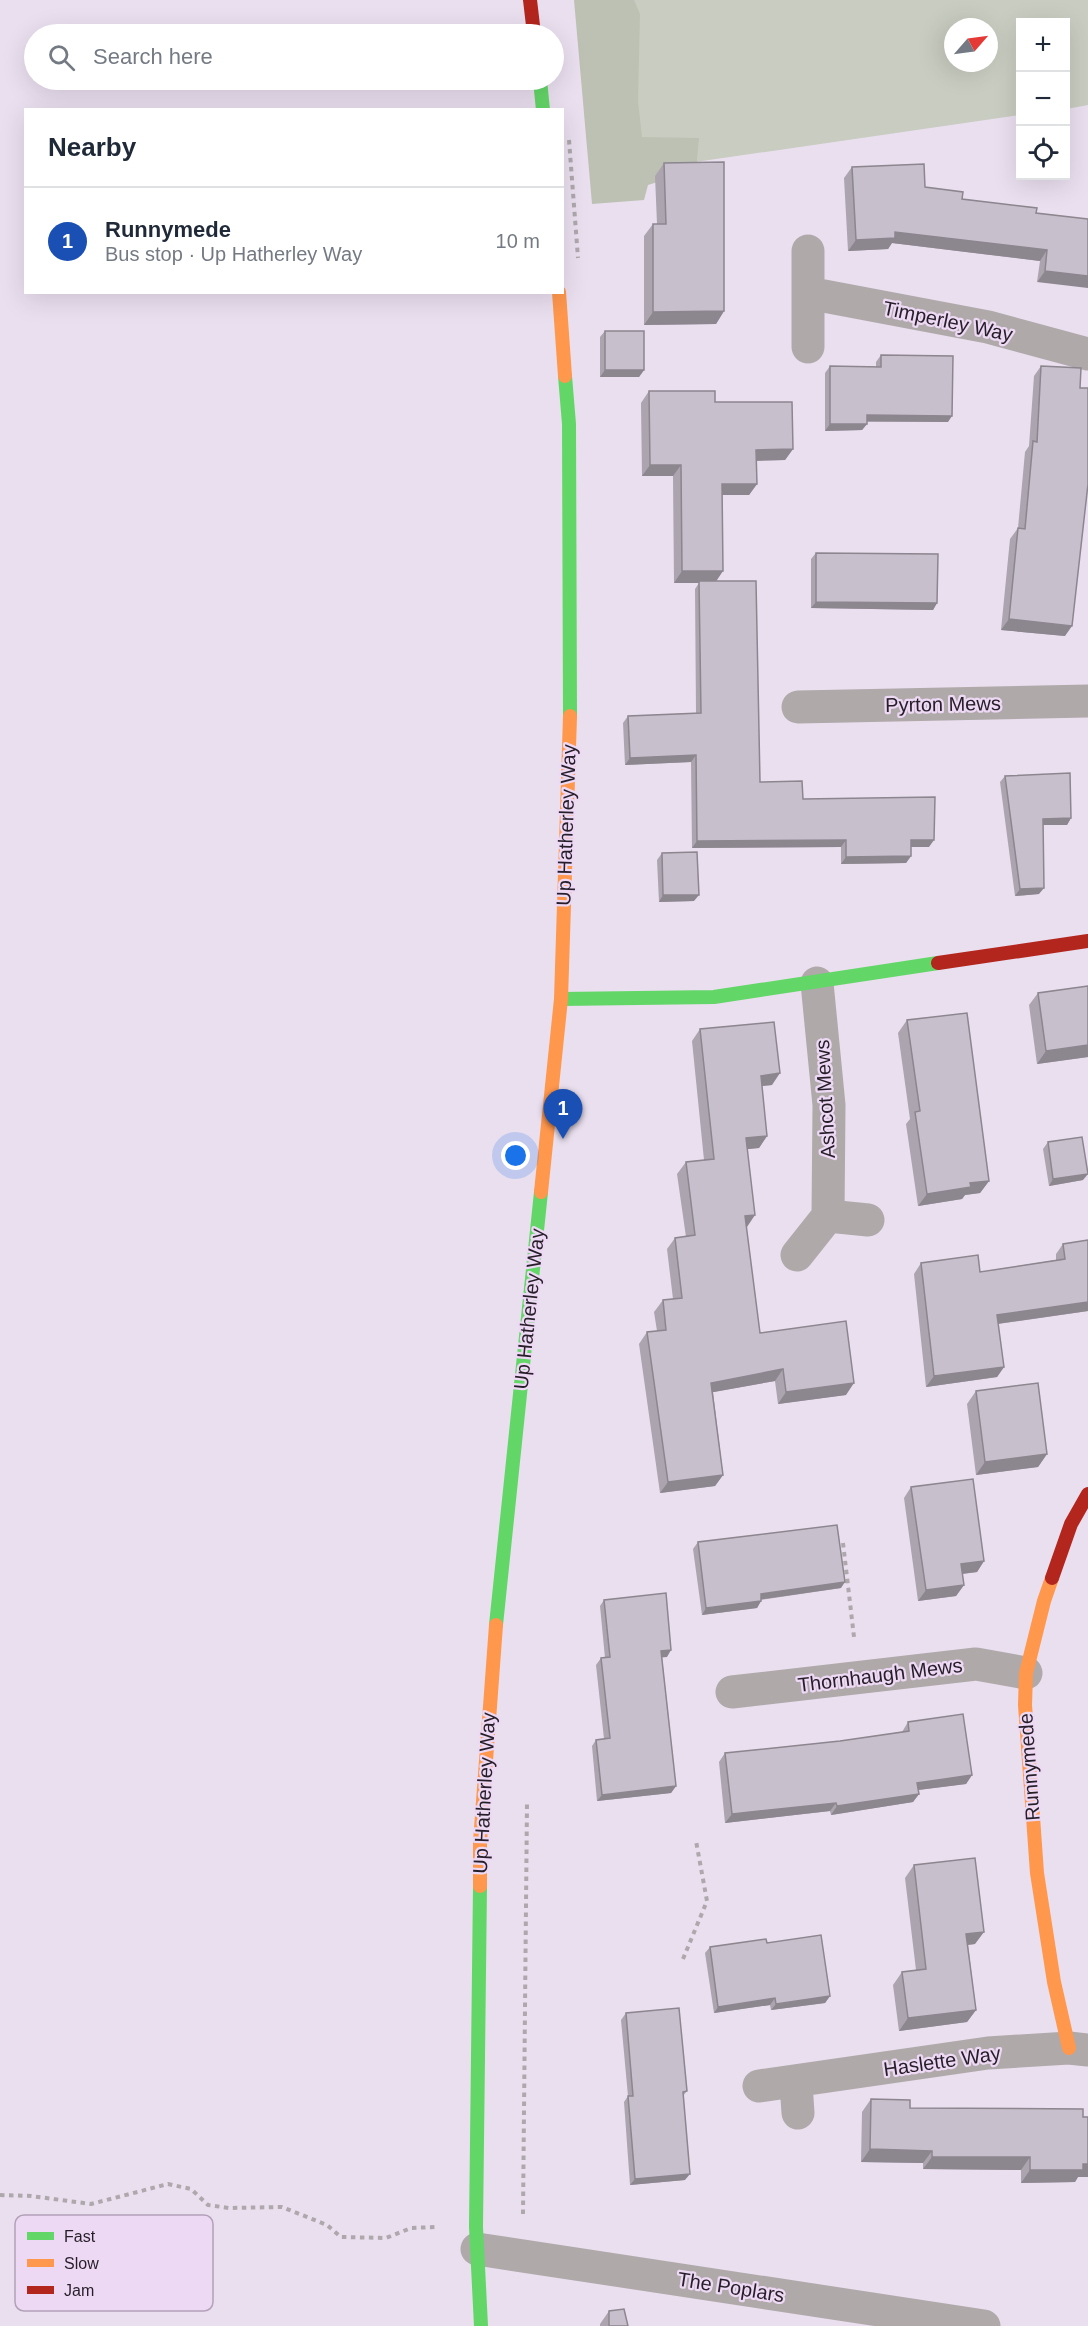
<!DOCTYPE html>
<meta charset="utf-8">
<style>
:root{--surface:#fff;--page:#f2f2f3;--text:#1f2937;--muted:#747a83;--line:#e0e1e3;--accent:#0f766e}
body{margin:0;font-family:Helvetica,sans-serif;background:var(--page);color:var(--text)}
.controls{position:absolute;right:18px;top:18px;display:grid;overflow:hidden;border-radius:0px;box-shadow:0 6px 24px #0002}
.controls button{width:54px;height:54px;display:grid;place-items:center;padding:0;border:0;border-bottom:2px solid var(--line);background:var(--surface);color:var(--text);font:30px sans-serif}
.compass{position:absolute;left:944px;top:18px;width:54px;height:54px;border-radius:50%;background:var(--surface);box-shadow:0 6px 24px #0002;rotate:62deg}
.you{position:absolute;left:516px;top:1156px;width:21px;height:21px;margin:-15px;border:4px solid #fff;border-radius:50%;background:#1a73e8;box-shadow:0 0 0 9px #1a73e833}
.badge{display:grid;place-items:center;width:39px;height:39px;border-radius:50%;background:var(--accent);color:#fff;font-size:20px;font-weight:700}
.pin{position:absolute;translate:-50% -50px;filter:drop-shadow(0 2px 3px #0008)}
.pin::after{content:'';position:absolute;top:32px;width:21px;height:18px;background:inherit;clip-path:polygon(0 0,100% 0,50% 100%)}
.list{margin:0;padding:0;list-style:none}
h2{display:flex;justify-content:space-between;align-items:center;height:78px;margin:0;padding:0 24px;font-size:26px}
h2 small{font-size:20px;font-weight:400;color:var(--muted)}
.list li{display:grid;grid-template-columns:39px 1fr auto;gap:18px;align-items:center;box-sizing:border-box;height:108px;padding:0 24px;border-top:2px solid var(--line)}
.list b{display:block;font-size:22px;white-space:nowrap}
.list p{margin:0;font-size:20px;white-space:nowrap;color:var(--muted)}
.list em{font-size:20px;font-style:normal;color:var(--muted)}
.icon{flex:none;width:33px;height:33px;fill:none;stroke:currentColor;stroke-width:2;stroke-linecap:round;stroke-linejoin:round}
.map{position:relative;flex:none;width:1088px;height:2326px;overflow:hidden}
.search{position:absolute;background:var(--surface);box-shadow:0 6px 24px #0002;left:24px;top:24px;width:540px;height:66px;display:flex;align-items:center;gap:15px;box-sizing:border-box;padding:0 21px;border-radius:33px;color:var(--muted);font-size:22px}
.panel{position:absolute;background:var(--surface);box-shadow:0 6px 24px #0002;left:24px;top:108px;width:540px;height:186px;border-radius:0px}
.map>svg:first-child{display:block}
</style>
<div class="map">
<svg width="1088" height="2326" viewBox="0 0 1088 2326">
<rect width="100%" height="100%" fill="#eadfef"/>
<path fill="#c9ccc0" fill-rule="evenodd" d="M 590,0 L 1088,0 L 1088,105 L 1066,109 L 1066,22 L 1020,22 L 1020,115 L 606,175 ZM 953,27 L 989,27 L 989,63 L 953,63 Z"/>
<path fill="#bdc1b4" d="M 574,0 L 634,0 L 640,14 L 638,101 L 642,137 L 699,138 L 696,170 L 648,185 L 644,200 L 592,204 Z"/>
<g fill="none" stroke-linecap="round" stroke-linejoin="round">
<path stroke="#aea8ac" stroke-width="4" stroke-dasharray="4.5 4.5" stroke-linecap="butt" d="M 569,140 L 578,258
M 843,1543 L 854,1637
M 683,1959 L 707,1901 L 696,1841
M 0,2195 L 31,2196 L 91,2204 L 168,2184 L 191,2189 L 208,2205 L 229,2208 L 282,2207 L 327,2225 L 341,2237 L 386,2238 L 411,2228 L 435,2227
M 523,2214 L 527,1802"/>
<path stroke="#afa9aa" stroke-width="33" d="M 808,293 L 988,327 L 1088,354
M 808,347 L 808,251
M 798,707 L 1088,701
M 828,1216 L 868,1220
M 797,1255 L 828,1216 L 829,1105 L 817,983
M 732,1692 L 976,1664 L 1026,1673
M 796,2083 L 798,2113
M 759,2086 L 988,2053 L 1069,2048 L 1088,2050
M 477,2249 L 984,2326"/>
<path stroke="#63d668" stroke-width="14" d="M 540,80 L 543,110
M 565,376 L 569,424 L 570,716
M 561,999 L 714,997 L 938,963
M 496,1625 L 541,1192
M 480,1886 L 476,2227 L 481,2326"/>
<path stroke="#ff974d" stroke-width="14" d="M 559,292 L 565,376
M 541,1192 L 561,999 L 570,716
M 1052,1578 L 1044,1601 L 1026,1673 L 1025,1705 L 1037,1873 L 1054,1982 L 1069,2048
M 480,1886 L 480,1842 L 496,1625"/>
<path stroke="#b3261e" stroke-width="14" d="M 530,0 L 534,34
M 938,963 L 1088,941
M 1052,1578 L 1071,1524 L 1088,1494"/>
</g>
<path fill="#aca4af" d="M 664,163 L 724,311 L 716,324 L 644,325 L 644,236 L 653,224 L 657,224 L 655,176 Z
M 852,167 L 925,187 L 962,199 L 1036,213 L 1088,219 L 1037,282 L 1040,261 L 892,243 L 888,249 L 848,251 L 844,178 Z
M 605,331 L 644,370 L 639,377 L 600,377 L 600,337 Z
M 881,355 L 948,422 L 867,422 L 867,424 L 862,430 L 825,431 L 825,373 L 830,366 L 876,367 L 876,362 Z
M 1041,366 L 1065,636 L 1001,630 L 1010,539 L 1018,528 L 1025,452 L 1029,446 L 1034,376 Z
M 649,391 L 715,402 L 793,449 L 785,460 L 757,461 L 757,484 L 749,495 L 722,495 L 716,581 L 760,782 L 803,799 L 929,847 L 911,847 L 911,856 L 906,863 L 841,864 L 841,847 L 692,848 L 691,762 L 625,765 L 623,723 L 628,716 L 696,713 L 695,589 L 699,583 L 674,583 L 673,476 L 642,476 L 641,403 Z
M 816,553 L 937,603 L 933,610 L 811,608 L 811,559 Z
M 1005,776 L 1071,818 L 1067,825 L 1043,825 L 1039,894 L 1015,896 L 1000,782 Z
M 662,853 L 694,901 L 659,902 L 657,860 Z
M 1038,993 L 1088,1057 L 1037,1064 L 1029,1005 Z
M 907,1020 L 989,1181 L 980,1193 L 965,1195 L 962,1199 L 918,1206 L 906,1124 L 910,1119 L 898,1033 Z
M 700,1029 L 772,1085 L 762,1086 L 767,1136 L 759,1148 L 747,1149 L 747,1227 L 746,1227 L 760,1333 L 846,1395 L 778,1404 L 775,1381 L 713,1392 L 723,1475 L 715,1486 L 660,1493 L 639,1344 L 647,1332 L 657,1331 L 654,1312 L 663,1300 L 673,1299 L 667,1249 L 675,1238 L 686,1237 L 677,1174 L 686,1162 L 704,1160 L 692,1041 Z
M 1048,1142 L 1083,1180 L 1049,1186 L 1043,1149 Z
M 1063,1244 L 1088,1311 L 998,1324 L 1004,1367 L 997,1377 L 926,1387 L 914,1274 L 921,1263 L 980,1272 L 1056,1260 L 1056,1254 Z
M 976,1391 L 1047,1454 L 1038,1467 L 976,1475 L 967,1404 Z
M 911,1487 L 984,1561 L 977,1572 L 962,1574 L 964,1585 L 956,1596 L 918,1601 L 904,1498 Z
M 698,1542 L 841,1588 L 761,1600 L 761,1601 L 757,1608 L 702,1615 L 693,1549 Z
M 604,1600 L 667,1657 L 662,1657 L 676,1786 L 671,1793 L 597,1801 L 592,1746 L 596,1740 L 604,1739 L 596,1665 L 601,1658 L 605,1658 L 600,1606 Z
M 908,1722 L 972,1775 L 966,1784 L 918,1790 L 919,1794 L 913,1802 L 831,1815 L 830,1811 L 725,1823 L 719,1762 L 725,1753 L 840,1741 L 902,1732 Z
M 914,1865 L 975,1944 L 968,1945 L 976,2010 L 967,2022 L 899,2031 L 893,1985 L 902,1972 L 916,1970 L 905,1878 Z
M 767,1943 L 830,1996 L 825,2003 L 771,2010 L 770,2005 L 714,2013 L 705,1953 L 710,1947 Z
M 626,2013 L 687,2091 L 683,2096 L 685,2180 L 630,2185 L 624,2102 L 628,2096 L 621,2020 Z
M 871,2099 L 910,2108 L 1088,2117 L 1088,2177 L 1078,2177 L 1075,2182 L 1021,2183 L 1021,2170 L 923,2169 L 923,2163 L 861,2162 L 862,2112 Z
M 609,2311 L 628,2326 L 600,2326 L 600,2324 Z"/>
<path fill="#8c868f" d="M 895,232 L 1047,250 L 1040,261 L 892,243 L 888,249 L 848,251 L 856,240 Z
M 1045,271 L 1088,276 L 1088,288 L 1037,282 Z
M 724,311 L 716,324 L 644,325 L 653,312 Z
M 605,370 L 644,370 L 639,377 L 600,377 Z
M 867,415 L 952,416 L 948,422 L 862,421 Z
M 830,424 L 867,424 L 862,430 L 825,431 Z
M 793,449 L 785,460 L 748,461 L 756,450 Z
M 650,465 L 681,465 L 673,476 L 642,476 Z
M 722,484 L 757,484 L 749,495 L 714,495 Z
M 682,571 L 723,571 L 715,583 L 674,583 Z
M 816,602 L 937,603 L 933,610 L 811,608 Z
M 1009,619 L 1072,626 L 1065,636 L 1001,630 Z
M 696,755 L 691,762 L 625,765 L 630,758 Z
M 1071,818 L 1067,825 L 1038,825 L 1043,819 Z
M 846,840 L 841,847 L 692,848 L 697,841 Z
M 911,840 L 934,840 L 929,847 L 906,847 Z
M 911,856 L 906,863 L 841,864 L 846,857 Z
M 1044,888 L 1039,894 L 1015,896 L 1020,889 Z
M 663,895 L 699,895 L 694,901 L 659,902 Z
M 1088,1045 L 1088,1057 L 1037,1064 L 1046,1051 Z
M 780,1073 L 772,1085 L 753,1087 L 761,1076 Z
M 767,1136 L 759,1148 L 738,1150 L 746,1138 Z
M 1088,1174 L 1083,1180 L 1049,1186 L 1053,1179 Z
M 989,1181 L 980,1193 L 965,1195 L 962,1199 L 918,1206 L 927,1194 L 970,1183 Z
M 755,1215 L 747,1227 L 737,1228 L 745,1216 Z
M 1088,1302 L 1088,1311 L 989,1325 L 997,1315 Z
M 1004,1367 L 997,1377 L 926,1387 L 934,1376 Z
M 783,1369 L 775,1381 L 703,1394 L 711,1383 Z
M 854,1383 L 846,1395 L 778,1404 L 786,1392 Z
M 1047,1454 L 1038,1467 L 976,1475 L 985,1462 Z
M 723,1475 L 715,1486 L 660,1493 L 668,1482 Z
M 984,1561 L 977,1572 L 953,1575 L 961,1564 Z
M 845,1582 L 841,1588 L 756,1600 L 761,1594 Z
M 964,1585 L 956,1596 L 918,1601 L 926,1590 Z
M 761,1601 L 757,1608 L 702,1615 L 706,1608 Z
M 671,1650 L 667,1657 L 656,1658 L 661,1651 Z
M 972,1775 L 966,1784 L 910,1791 L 917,1783 Z
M 676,1786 L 671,1793 L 597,1801 L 602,1795 Z
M 919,1794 L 913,1802 L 831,1815 L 837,1806 Z
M 836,1803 L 830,1811 L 725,1823 L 732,1814 Z
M 984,1932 L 975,1944 L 957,1946 L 966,1934 Z
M 830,1996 L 825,2003 L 771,2010 L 776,2004 Z
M 775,1998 L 770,2005 L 714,2013 L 718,2007 Z
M 976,2010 L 967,2022 L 899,2031 L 908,2018 Z
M 870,2149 L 932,2151 L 923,2163 L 861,2162 Z
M 932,2157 L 1030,2157 L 1021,2170 L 923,2169 Z
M 1083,2164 L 1088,2164 L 1088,2177 L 1078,2177 L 1075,2182 L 1021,2183 L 1030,2170 Z
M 690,2174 L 685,2180 L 630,2185 L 635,2179 Z"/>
<path fill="#c8bfcc" stroke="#8c868f" stroke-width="1.5" d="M 724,162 L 724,311 L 653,312 L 653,224 L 666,224 L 664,163 Z
M 924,164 L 925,187 L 963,192 L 962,199 L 1037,208 L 1036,213 L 1088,219 L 1088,276 L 1045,271 L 1047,250 L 895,232 L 895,238 L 856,240 L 852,167 Z
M 605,331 L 644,331 L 644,370 L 605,370 Z
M 881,355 L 953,356 L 952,416 L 867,415 L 867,424 L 830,424 L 830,366 L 881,367 Z
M 1041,366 L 1081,368 L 1080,388 L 1088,388 L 1088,484 L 1072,626 L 1009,619 L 1018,528 L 1025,529 L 1033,441 L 1037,442 Z
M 649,391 L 715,391 L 715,402 L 792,402 L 793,449 L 756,450 L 757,484 L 722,484 L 723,571 L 682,571 L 681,465 L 650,465 Z
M 816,553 L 938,554 L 937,603 L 816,602 Z
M 699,581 L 756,581 L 760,782 L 802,781 L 803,799 L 935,797 L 934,840 L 911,840 L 911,856 L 846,857 L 846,840 L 697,841 L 696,755 L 630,758 L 628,716 L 701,713 Z
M 1070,773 L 1071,818 L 1043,819 L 1044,888 L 1020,889 L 1005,776 Z
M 697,852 L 699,895 L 663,895 L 662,853 Z
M 1088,986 L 1088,1045 L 1046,1051 L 1038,993 Z
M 967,1013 L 989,1181 L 970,1183 L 971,1187 L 927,1194 L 915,1112 L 920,1111 L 907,1020 Z
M 774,1022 L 780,1073 L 761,1076 L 767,1136 L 746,1138 L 755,1215 L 745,1216 L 760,1333 L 846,1321 L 854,1383 L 786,1392 L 783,1369 L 711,1383 L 723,1475 L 668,1482 L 647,1332 L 666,1330 L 663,1300 L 682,1298 L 675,1238 L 695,1235 L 686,1162 L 714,1159 L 700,1029 Z
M 1082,1137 L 1088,1174 L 1053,1179 L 1048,1142 Z
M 1088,1240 L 1088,1302 L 997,1315 L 1004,1367 L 934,1376 L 921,1263 L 978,1255 L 980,1272 L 1065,1259 L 1063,1244 Z
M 1038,1383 L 1047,1454 L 985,1462 L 976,1391 Z
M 973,1479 L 984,1561 L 961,1564 L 964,1585 L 926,1590 L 911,1487 Z
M 837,1525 L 845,1582 L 761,1594 L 761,1601 L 706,1608 L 698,1542 Z
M 666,1593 L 671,1650 L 661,1651 L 676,1786 L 602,1795 L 596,1740 L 610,1738 L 601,1658 L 610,1657 L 604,1600 Z
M 963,1714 L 972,1775 L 917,1783 L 919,1794 L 837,1806 L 836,1803 L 732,1814 L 725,1753 L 840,1741 L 909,1731 L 908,1722 Z
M 975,1858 L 984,1932 L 966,1934 L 976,2010 L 908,2018 L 902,1972 L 926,1969 L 914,1865 Z
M 821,1935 L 830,1996 L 776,2004 L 775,1998 L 718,2007 L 710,1947 L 766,1939 L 767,1943 Z
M 679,2008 L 687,2091 L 683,2092 L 690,2174 L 635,2179 L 628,2096 L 633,2096 L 626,2013 Z
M 871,2099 L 910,2100 L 910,2108 L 1083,2109 L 1083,2117 L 1088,2117 L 1088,2164 L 1083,2164 L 1083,2170 L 1030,2170 L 1030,2157 L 932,2157 L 932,2151 L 870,2149 Z
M 624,2309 L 628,2326 L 609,2326 L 609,2311 Z"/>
<g text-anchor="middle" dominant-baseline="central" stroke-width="4.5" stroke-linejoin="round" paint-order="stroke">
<g font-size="20" fill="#261e28" stroke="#eed9f5">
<text transform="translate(948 321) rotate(12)">Timperley Way</text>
<text transform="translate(943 704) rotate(-1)">Pyrton Mews</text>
<text transform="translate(566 825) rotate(-88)">Up Hatherley Way</text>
<text transform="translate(825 1099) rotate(-93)">Ashcot Mews</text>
<text transform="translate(529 1309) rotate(-84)">Up Hatherley Way</text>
<text transform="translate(880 1675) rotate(-7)">Thornhaugh Mews</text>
<text transform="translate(1029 1767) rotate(-94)">Runnymede</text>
<text transform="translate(484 1793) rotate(-87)">Up Hatherley Way</text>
<text transform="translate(942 2061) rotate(-8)">Haslette Way</text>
<text transform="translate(731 2287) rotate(9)">The Poplars</text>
</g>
</g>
<rect x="15" y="2215" width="198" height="96" rx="9" fill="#eed9f5" stroke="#b2a1b8" stroke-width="1.5"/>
<rect x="27" y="2232" width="27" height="8" fill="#63d668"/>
<rect x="27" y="2259" width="27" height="8" fill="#ff974d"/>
<rect x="27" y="2286" width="27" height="8" fill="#b3261e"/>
<g font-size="16" fill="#261e28">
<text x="64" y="2242">Fast</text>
<text x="64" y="2269">Slow</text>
<text x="64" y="2296">Jam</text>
</g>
</svg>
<div class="controls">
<button>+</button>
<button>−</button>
<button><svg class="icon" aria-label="locate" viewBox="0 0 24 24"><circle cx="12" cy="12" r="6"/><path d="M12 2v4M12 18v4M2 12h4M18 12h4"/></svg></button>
</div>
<svg class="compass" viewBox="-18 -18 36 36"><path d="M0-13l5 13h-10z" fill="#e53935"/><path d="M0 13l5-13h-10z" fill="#747a83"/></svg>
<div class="you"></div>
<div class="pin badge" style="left:563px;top:1139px;background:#1a4fb4">1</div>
<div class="search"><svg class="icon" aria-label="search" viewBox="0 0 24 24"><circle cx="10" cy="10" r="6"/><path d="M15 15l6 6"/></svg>Search here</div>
<section class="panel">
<h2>Nearby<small></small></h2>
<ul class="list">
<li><span class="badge" style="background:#1a4fb4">1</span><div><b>Runnymede</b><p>Bus stop · Up Hatherley Way</p></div><em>10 m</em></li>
</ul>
</section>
</div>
